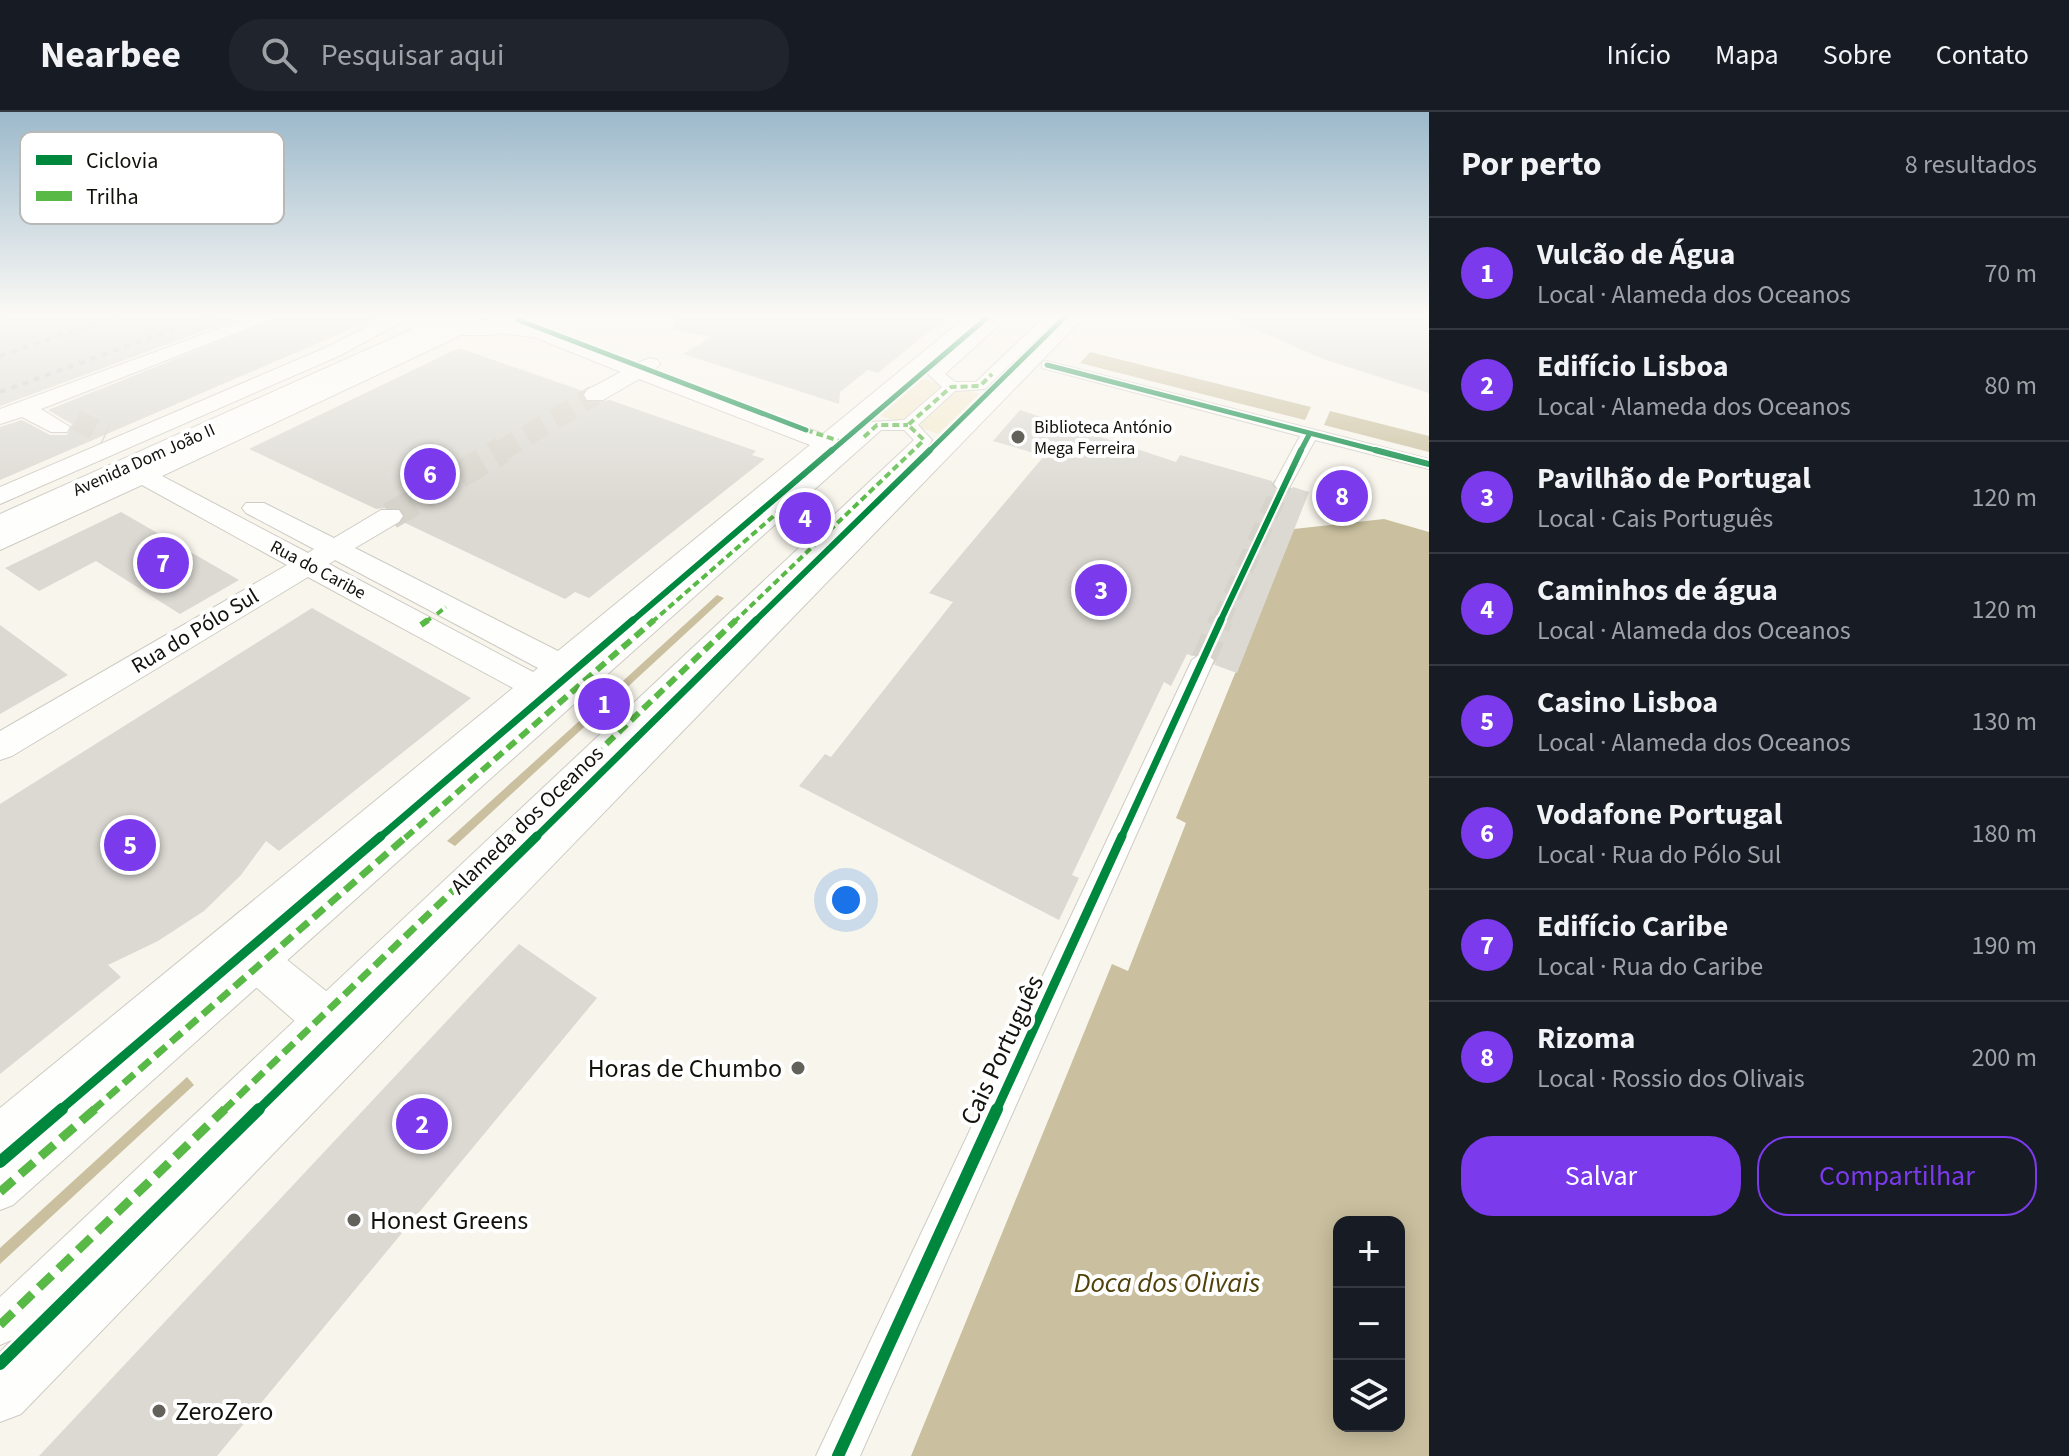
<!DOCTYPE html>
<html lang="pt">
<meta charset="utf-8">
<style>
:root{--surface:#171b24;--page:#20242c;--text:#f1f3f6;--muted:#9ea1a6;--line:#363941;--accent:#7c3aed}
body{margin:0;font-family:"Source Sans 3",sans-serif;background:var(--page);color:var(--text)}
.controls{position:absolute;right:24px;bottom:24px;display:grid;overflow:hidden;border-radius:16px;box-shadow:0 4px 20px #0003}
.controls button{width:72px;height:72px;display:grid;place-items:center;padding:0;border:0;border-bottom:2px solid var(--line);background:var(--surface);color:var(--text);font:40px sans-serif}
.you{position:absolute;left:846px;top:788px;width:28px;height:28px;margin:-20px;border:6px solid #fff;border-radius:50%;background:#1a73e8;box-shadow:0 0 0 12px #1a73e833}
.badge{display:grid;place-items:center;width:52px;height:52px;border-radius:50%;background:var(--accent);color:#fff;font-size:26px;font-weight:700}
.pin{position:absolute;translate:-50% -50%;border:4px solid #fff;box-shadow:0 2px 8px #0006}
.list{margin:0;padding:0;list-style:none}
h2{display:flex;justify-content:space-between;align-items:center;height:104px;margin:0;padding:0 32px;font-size:34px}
h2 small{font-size:26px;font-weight:400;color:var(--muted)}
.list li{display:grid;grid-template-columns:52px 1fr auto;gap:24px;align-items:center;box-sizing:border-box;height:112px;padding:0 32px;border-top:2px solid var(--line)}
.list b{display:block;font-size:30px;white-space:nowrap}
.list p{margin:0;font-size:26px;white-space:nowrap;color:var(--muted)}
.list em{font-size:26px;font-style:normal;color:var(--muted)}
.actions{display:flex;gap:16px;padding:24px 32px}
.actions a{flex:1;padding:18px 0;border:2px solid var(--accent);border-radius:32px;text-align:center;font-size:28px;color:var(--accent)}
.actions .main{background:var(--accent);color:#fff}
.icon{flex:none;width:44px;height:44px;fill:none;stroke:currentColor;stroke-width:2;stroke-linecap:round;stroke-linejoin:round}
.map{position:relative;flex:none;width:1429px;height:1344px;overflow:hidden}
header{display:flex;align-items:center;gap:48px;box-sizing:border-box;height:112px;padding:0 40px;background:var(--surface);border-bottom:2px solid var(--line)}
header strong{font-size:38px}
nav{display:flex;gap:44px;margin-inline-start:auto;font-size:28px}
.search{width:560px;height:72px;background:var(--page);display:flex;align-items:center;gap:20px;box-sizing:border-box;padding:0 28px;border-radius:32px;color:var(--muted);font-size:30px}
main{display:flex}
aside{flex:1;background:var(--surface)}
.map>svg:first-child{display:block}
</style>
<header>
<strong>Nearbee</strong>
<div class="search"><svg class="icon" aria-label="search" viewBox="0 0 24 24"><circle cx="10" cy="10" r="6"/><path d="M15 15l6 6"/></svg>Pesquisar aqui</div>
<nav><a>Início</a><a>Mapa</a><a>Sobre</a><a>Contato</a></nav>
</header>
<main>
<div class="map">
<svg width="1429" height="1344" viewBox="0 0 1429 1344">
<rect width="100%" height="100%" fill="#f8f5ec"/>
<path fill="#f2eace" d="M 923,267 L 943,272 L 900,310 L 880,304 Z
M 959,277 L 979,282 L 938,322 L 918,315 Z"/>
<path fill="#cac09f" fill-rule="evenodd" d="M 1090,240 L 1311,295 L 1305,308 L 1080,251 Z
M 1330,299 L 1429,324 L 1429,340 L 1324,313 Z
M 1384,407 L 1429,420 L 1429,1344 L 911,1344 L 1112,852 L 1128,859 L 1186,711 L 1176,706 L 1294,417 ZM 1339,1110 L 1399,1110 L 1399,1314 L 1339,1314 Z
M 717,483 L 724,486 L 620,582 L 630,588 L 606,610 L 595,605 L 455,734 L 447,729 L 588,601 L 578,595 L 602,574 L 612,579 Z
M 187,965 L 194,973 L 0,1152 L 0,1136 Z"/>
<path fill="#dbd9d2" d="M 0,204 L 244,204 L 0,294 Z
M 283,204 L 381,204 L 0,368 L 0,315 L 22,308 L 50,323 L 67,323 L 72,312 L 48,298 Z
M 675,204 L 948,204 L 878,261 L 868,258 L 840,280 L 839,292 L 683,242 L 711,225 L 673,217 Z
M 1226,204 L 1429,204 L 1429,281 L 1323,247 Z
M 459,236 L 583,279 L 581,285 L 587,291 L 610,288 L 756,339 L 752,343 L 765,347 L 589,486 L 575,480 L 565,487 L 403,410 L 406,402 L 399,395 L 376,397 L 249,337 Z
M 1020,298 L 1176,350 L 1180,343 L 1272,369 L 1277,379 L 1289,379 L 1293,375 L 1309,380 L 1237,561 L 1215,553 L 1216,546 L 1203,537 L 1192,544 L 1187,542 L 1171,574 L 1164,570 L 1072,763 L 1079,766 L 1059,808 L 799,674 L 825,642 L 831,645 L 953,490 L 929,481 L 1044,344 L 993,329 Z
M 121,400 L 220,457 L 239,468 L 180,502 L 96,449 L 39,479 L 5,456 Z
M 312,496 L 471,586 L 279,739 L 266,729 L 241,763 L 204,799 L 158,829 L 108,853 L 121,865 L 0,962 L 0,692 Z
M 0,513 L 68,563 L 0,602 Z
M 519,832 L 597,886 L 217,1344 L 39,1344 Z"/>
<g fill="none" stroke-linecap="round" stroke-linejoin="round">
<path stroke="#d6d3ca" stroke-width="19" stroke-dasharray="19 10" stroke-linecap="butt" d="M 1220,510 L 1283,372"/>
<path stroke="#d6d3ca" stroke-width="24" stroke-dasharray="24 12" stroke-linecap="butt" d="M 1203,548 L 1221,508"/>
<path stroke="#d6d3ca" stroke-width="21" stroke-dasharray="21 11" stroke-linecap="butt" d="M 76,308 L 106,323
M 499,340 L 595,283"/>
<path stroke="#d6d3ca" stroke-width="27" stroke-dasharray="27 13" stroke-linecap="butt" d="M 390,404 L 502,338"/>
<defs>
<path id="pedestrian" d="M 994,204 L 1009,204 L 945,262 L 955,270 L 976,270 L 1040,209 L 1036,204 L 1051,204 L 1055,209 L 985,277 L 955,279 L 918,313 L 932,328 L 930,332 L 14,1227 L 0,1233 L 0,1185 L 914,328 L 904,318 L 881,318 L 13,1093 L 0,1098 L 0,1056 L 871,310 L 904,308 L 942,275 L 928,262 L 931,259 Z
M 1047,249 L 1429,347 L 1429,357 L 1315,328 L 1289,376 L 1277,376 L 1274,372 L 1300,324 L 1042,256 L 1042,250 Z
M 1203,540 L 1214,548 L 860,1344 L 816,1344 L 1192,548 Z"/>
<path id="minor" d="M 253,204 L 280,204 L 41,297 L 70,315 L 67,320 L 51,320 L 22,305 L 0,312 L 0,297 Z
M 388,204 L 412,204 L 341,243 L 0,392 L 0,375 L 327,235 Z
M 967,204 L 988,204 L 266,831 L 351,899 L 1065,204 L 1085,204 L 21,1302 L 0,1310 L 0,1240 L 319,930 L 235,857 L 17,1045 L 0,1053 L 0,996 L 513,576 L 308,465 L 12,644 L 0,648 L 0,619 L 287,453 L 142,373 L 0,438 L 0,420 L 461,210 L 468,212 L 471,216 L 468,220 L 162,364 L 308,441 L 314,437 L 246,401 L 242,396 L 246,391 L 264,391 L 334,426 L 381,398 L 399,398 L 403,404 L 399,410 L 355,436 L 558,539 L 810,333 L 639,267 L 603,288 L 587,288 L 584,283 L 587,278 L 621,260 L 534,225 L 480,219 L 480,211 L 544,216 L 637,251 L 650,246 L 657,248 L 660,252 L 654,258 L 823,322 ZM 335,448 L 538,556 L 533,560 L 329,452 Z"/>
<path id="secondary" d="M 473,204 L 469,209 L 538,204 C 520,226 470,225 444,221 L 0,424 L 0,402 L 422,213 L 423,205 Z"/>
</defs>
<use href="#pedestrian" stroke="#cecbc4" stroke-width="2"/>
<use href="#minor" stroke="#cecbc4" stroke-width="2"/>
<use href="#secondary" stroke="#cecbc4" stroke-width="2"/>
<use href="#pedestrian" fill="#fefefc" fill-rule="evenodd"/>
<use href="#minor" fill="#fefefc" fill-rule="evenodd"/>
<use href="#secondary" fill="#fefefc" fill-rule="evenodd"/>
<path stroke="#c8c7c5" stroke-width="4" stroke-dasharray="6 6" stroke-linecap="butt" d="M 0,207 L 8,204
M 0,244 L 116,204
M 0,280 L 210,204"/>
<path stroke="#58b947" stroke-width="4" stroke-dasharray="7 4" stroke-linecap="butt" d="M 806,318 L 842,330
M 864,325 L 877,313 L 908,313
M 437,502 L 446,495
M 425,510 L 431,506
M 652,510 L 792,388
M 734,510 L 924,328 L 908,313 L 951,275 L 980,274 L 992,262"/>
<path stroke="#58b947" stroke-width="6" stroke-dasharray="11 6" stroke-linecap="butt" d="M 421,513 L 428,508
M 405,726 L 654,508
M 508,726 L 736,508"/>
<path stroke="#58b947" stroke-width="7" stroke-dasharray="14 7" stroke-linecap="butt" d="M 92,999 L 407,724
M 223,999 L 510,724"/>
<path stroke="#58b947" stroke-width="9" stroke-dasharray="18 9" stroke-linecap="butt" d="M 0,1080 L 95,997
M 0,1213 L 225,997"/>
<defs>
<path id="cycleway-far4" d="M 518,208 L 806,318
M 1047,253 L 1383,340
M 830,340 L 989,204
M 928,340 L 1066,204
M 1300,340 L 1310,321"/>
<path id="cycleway-far3" d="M 1375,338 L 1429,352
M 631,510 L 832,338
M 754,510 L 930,338
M 1220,510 L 1301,338"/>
<path id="cycleway-far2" d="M 379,726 L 633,508
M 535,726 L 756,508
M 1121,726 L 1221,508"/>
<path id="cycleway-far1" d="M 59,999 L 381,724
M 257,999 L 537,724
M 996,999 L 1122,724"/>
<path id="cycleway" d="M 0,1050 L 62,997
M 0,1252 L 259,997
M 838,1344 L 997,997"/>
</defs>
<use href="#cycleway-far4" stroke="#fff" stroke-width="8"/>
<use href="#cycleway-far3" stroke="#fff" stroke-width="10"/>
<use href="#cycleway-far2" stroke="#fff" stroke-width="12"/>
<use href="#cycleway-far1" stroke="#fff" stroke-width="14"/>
<use href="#cycleway" stroke="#fff" stroke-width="17"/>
<use href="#cycleway-far4" stroke="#00873e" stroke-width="5"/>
<use href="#cycleway-far3" stroke="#00873e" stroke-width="6"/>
<use href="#cycleway-far2" stroke="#00873e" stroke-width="7"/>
<use href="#cycleway-far1" stroke="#00873e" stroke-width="9"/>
<use href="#cycleway" stroke="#00873e" stroke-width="12"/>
</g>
<linearGradient id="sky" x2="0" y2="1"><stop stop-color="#9cb9cb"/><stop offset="0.52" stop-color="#fcfaf6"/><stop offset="1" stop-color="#fcfaf6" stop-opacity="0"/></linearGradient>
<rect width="1429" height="392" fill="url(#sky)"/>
<g fill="#62615a" stroke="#fff" stroke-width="3">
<circle cx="1018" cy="325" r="8"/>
<circle cx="798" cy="956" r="8"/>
<circle cx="354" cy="1108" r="8"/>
<circle cx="159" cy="1299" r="8"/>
</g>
<g text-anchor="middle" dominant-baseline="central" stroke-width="8" stroke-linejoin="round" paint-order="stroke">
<g font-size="18" fill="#12110b" stroke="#fff" text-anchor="start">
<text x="1034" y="315">Biblioteca António<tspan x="1034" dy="21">Mega Ferreira</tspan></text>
</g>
<g font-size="18" fill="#12110b" stroke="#fff">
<text transform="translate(144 348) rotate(-24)">Avenida Dom João II</text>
<text transform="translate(318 458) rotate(28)">Rua do Caribe</text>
</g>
<g font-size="22" fill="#12110b" stroke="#fff">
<text transform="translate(195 519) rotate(-31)">Rua do Pólo Sul</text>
<text transform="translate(527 708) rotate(-44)">Alameda dos Oceanos</text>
</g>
<g font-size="26" fill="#12110b" stroke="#fff">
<text transform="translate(1002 938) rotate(-65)">Cais Português</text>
</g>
<g font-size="26" fill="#12110b" stroke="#fff" text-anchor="start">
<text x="782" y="956" text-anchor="end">Horas de Chumbo</text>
<text x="370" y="1108">Honest Greens</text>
<text x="175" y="1299">ZeroZero</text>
</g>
<g font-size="28" font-style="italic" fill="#50420a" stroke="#fff">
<text x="1167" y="1171">Doca dos Olivais</text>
</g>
</g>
<rect x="20" y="20" width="264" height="92" rx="12" fill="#fff" stroke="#b8b8b6" stroke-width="2"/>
<rect x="36" y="43" width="36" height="10" fill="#00873e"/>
<rect x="36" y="79" width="36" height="10" fill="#58b947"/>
<g font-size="22" fill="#12110b">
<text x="86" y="56">Ciclovia</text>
<text x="86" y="92">Trilha</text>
</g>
</svg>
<div class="controls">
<button>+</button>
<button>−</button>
<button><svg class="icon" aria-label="layers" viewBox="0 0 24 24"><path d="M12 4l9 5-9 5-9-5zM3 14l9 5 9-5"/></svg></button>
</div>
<div class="you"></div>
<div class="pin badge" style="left:604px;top:592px">1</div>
<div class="pin badge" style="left:422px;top:1012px">2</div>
<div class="pin badge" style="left:1101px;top:478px">3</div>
<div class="pin badge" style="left:805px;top:406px">4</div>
<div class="pin badge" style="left:130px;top:733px">5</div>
<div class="pin badge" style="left:430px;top:362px">6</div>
<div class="pin badge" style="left:163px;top:451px">7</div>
<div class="pin badge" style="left:1342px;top:384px">8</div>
</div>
<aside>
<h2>Por perto<small>8 resultados</small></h2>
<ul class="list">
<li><span class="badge">1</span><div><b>Vulcão de Água</b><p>Local · Alameda dos Oceanos</p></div><em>70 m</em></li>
<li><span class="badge">2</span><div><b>Edifício Lisboa</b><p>Local · Alameda dos Oceanos</p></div><em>80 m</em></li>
<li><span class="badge">3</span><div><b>Pavilhão de Portugal</b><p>Local · Cais Português</p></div><em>120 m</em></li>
<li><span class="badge">4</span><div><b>Caminhos de água</b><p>Local · Alameda dos Oceanos</p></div><em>120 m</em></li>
<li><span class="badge">5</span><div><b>Casino Lisboa</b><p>Local · Alameda dos Oceanos</p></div><em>130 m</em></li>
<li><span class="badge">6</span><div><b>Vodafone Portugal</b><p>Local · Rua do Pólo Sul</p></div><em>180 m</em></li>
<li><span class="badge">7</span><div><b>Edifício Caribe</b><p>Local · Rua do Caribe</p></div><em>190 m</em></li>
<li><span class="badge">8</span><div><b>Rizoma</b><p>Local · Rossio dos Olivais</p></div><em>200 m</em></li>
</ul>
<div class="actions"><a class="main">Salvar</a><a>Compartilhar</a></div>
</aside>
</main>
